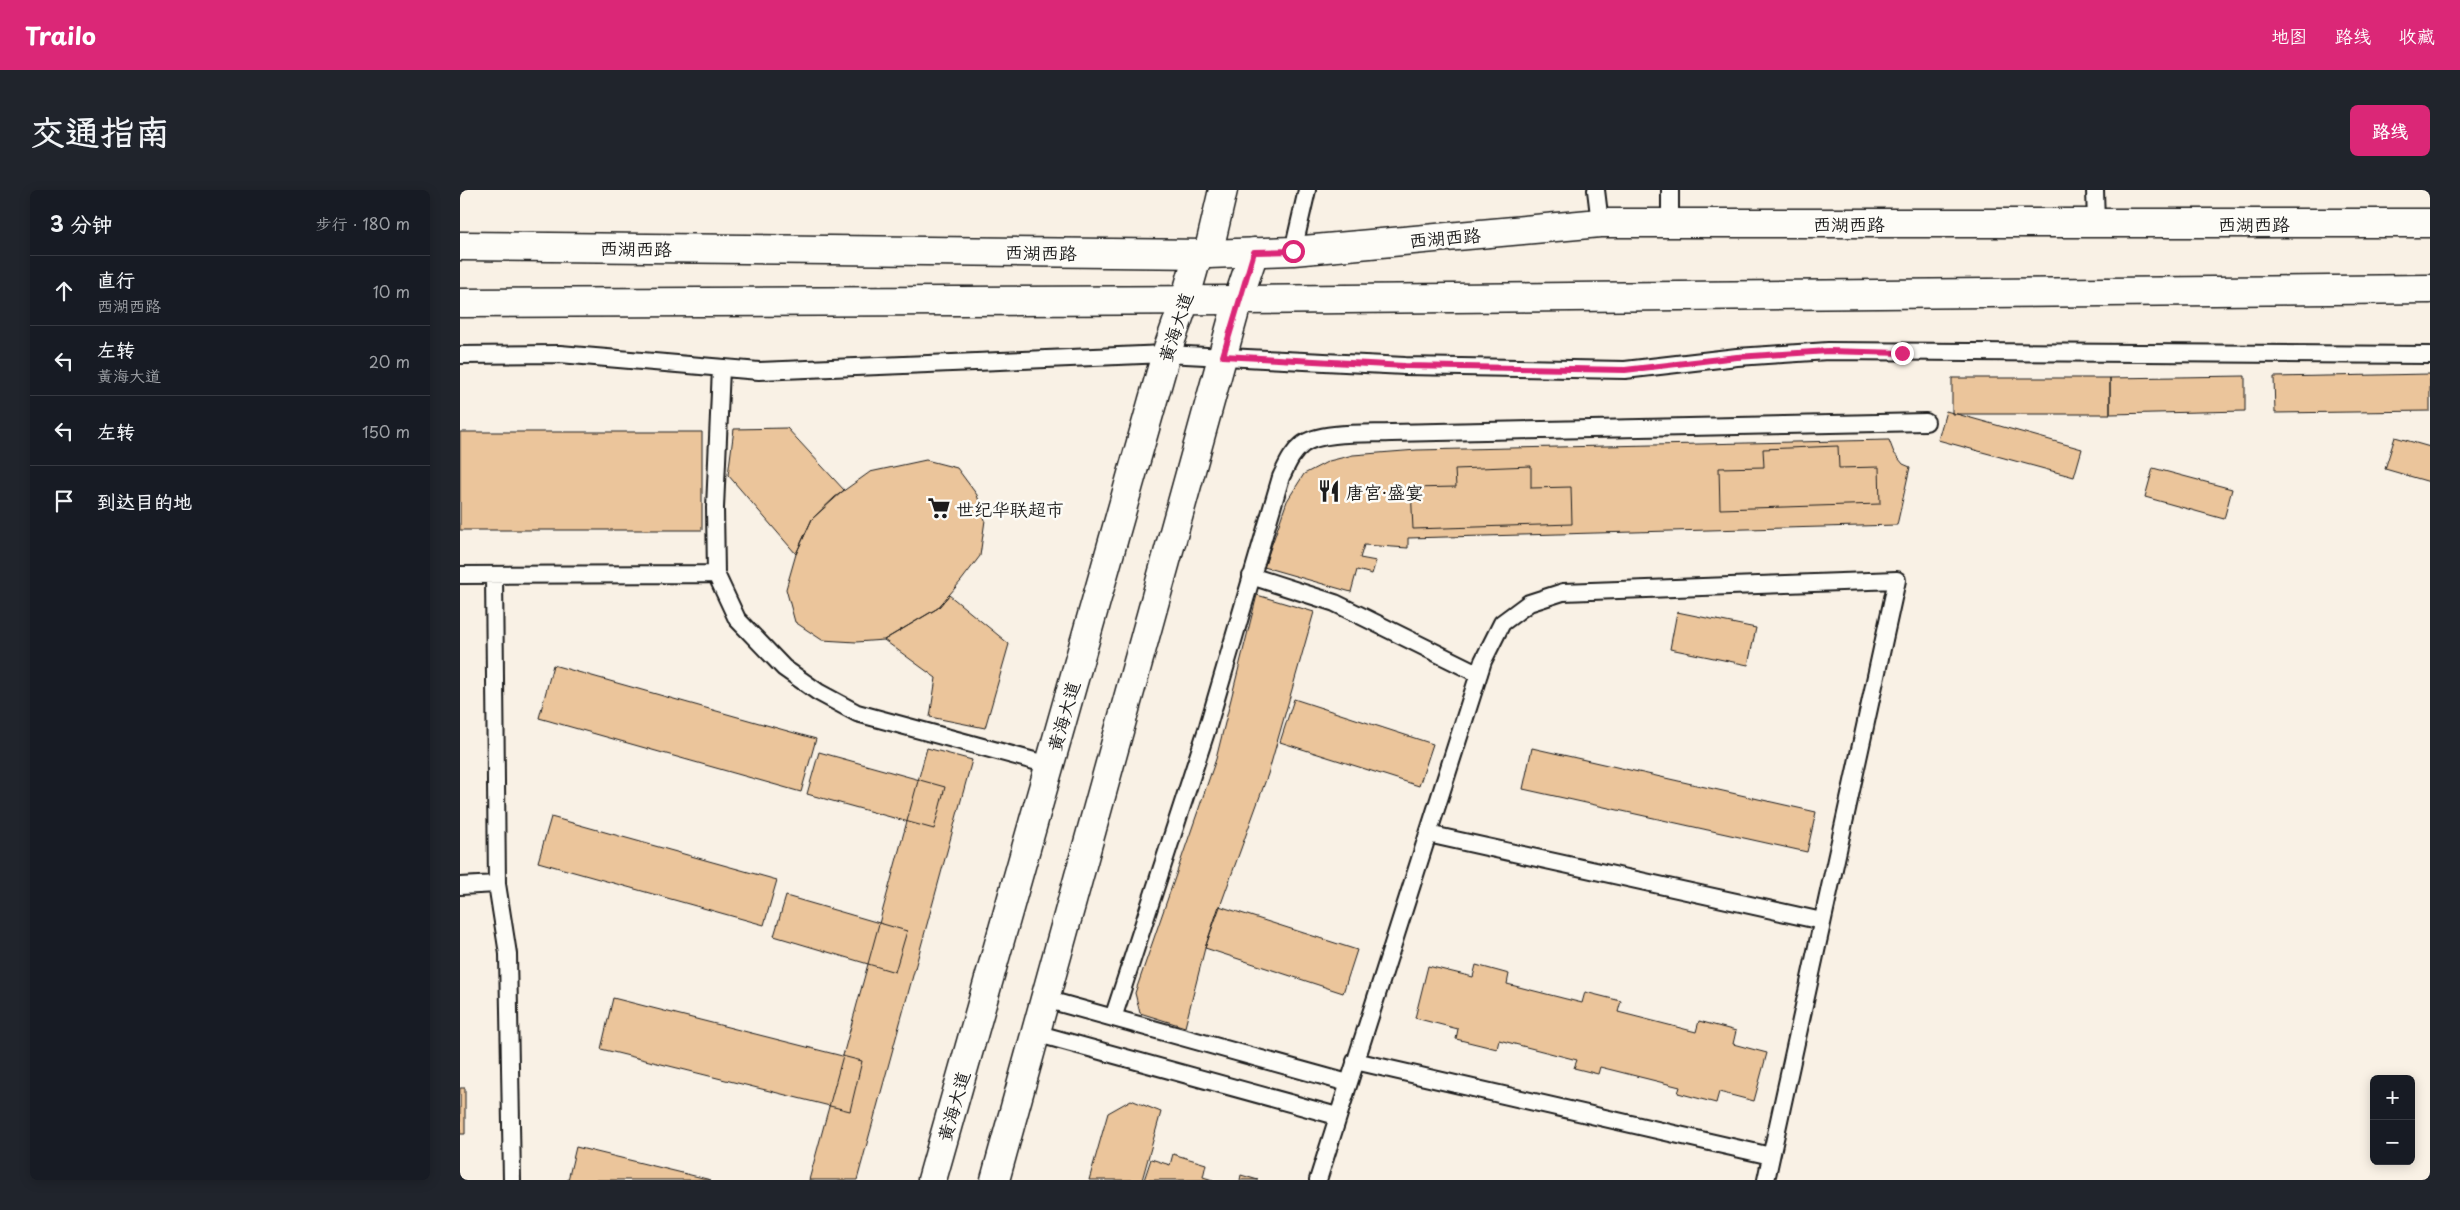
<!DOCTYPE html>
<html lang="zh">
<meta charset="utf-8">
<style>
:root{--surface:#171b24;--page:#20242c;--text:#f1f3f6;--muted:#9ea1a6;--line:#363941;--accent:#db2777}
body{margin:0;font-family:"Playpen Sans","LXGW WenKai TC",sans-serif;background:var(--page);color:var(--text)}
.controls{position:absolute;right:15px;bottom:15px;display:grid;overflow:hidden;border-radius:8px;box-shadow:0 2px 12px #0003}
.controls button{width:45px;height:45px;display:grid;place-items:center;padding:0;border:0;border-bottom:1px solid var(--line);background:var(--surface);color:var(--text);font:25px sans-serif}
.stop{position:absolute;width:15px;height:15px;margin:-11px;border:4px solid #db2777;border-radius:50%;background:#fff}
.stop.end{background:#db2777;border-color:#fff;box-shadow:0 1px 5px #0008}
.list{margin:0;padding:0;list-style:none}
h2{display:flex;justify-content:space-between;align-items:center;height:65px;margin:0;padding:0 20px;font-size:21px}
h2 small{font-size:16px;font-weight:400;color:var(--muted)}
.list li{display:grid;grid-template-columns:32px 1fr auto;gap:15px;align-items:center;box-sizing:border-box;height:70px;padding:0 20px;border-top:1px solid var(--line)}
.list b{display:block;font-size:19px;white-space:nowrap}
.list p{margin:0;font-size:16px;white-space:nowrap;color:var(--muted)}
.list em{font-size:16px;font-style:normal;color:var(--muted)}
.icon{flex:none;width:28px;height:28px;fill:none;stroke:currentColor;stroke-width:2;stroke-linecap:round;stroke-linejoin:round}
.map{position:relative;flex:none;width:1970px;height:990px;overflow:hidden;border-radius:8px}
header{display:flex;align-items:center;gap:30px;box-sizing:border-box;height:70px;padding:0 25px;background:var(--accent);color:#fff}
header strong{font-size:24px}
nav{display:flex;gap:28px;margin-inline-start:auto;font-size:18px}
.intro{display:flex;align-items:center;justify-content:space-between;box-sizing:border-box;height:120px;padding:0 30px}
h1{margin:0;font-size:35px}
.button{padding:12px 22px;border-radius:8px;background:var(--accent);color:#fff;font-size:18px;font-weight:700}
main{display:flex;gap:30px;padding:0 30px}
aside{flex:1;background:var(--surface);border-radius:8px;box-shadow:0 2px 12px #0003}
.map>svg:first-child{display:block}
</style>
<header>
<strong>Trailo</strong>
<nav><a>地图</a><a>路线</a><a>收藏</a></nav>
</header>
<div class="intro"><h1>交通指南</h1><a class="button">路线</a></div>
<main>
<aside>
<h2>3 分钟<small>步行 · 180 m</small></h2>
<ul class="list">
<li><svg class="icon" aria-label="ahead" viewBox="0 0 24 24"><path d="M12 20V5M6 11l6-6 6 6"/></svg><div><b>直行</b><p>西湖西路</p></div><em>10 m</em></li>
<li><svg class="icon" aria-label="left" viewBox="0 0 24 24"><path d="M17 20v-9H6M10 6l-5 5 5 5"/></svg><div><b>左转</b><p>黄海大道</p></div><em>20 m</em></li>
<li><svg class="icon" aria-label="left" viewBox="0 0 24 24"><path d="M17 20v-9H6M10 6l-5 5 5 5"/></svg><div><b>左转</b></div><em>150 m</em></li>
<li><svg class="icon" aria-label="arrive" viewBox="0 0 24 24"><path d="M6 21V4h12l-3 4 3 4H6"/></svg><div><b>到达目的地</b></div></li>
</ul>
</aside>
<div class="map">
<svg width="1970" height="990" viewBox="0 0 1970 990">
<rect width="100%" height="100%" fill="#f9f1e5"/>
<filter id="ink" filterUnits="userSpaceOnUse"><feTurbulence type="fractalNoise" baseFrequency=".02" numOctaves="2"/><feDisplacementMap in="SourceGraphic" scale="10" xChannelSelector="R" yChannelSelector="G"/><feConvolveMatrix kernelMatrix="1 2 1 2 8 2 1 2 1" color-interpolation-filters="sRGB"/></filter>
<g filter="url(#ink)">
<path fill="#ebc59b" stroke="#1c1c1c" d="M 1970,184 L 1970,221 L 1815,223 L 1814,187 Z
M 1785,186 L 1785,221 L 1650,224 L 1650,188 Z
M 1492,188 L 1650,188 L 1650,224 L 1492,224 Z
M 1486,221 L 1622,259 L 1614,287 L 1478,250 Z
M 327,238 L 384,300 L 352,329 L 336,364 L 268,285 L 274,239 Z
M 0,242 L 242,242 L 242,340 L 0,340 Z
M 1935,247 L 1970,257 L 1970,292 L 1925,279 Z
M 1429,250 L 1434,263 L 1443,274 L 1450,277 L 1437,335 L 948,348 L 948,358 L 904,355 L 900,368 L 916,371 L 912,384 L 897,380 L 891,402 L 804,377 L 827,311 L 844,284 L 869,271 L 893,265 L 957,260 Z
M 1378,256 L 1379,278 L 1419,277 L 1420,314 L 1260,319 L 1259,278 L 1304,277 L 1303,259 Z
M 466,270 L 497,278 L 517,305 L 525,330 L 520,366 L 501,391 L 478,418 L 424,450 L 396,452 L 362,450 L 335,432 L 326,399 L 336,364 L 352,329 L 375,307 L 410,282 Z
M 1071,276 L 1071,298 L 1111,297 L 1112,334 L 953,339 L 951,298 L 996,297 L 995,279 Z
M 1693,278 L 1772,299 L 1764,329 L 1685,307 Z
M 489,405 L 549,454 L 525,538 L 470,527 L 476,488 L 424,450 L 478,418 Z
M 797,405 L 854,422 L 808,584 L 745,758 L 725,837 L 680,823 L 675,803 L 756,569 Z
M 1217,422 L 1296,438 L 1288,475 L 1210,459 Z
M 93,475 L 356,549 L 341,602 L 79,528 Z
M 834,509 L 973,554 L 959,596 L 820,552 Z
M 467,558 L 512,570 L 397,990 L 349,990 Z
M 1072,558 L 1356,622 L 1347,662 L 1063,599 Z
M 359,562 L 485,597 L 474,639 L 347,604 Z
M 91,627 L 317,690 L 304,735 L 78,672 Z
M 326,706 L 447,741 L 435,782 L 314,746 Z
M 759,716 L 897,760 L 883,803 L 745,758 Z
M 1016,775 L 1049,784 L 1047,794 L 1122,813 L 1125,802 L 1161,811 L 1158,822 L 1236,842 L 1239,831 L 1276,841 L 1273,854 L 1307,863 L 1294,911 L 1259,902 L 1256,913 L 1218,903 L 1220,897 L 1140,877 L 1138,884 L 1114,878 L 1117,870 L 1039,850 L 1037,859 L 996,849 L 998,839 L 955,828 L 968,776 L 1013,787 Z
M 153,808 L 402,871 L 390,921 L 141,859 Z
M 0,898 L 5,898 L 5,944 L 0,944 Z
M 671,910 L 701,922 L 682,990 L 629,990 L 648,923 Z
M 116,957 L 251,990 L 108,990 Z
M 713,964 L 746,974 L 743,987 L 753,990 L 684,990 L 691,969 L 710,975 Z
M 781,985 L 798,990 L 780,990 Z"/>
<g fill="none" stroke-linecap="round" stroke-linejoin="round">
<defs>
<path id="lane" d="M 1136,0 L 1140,33
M 1210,0 L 1210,33
M 1635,0 L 1636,33
M 833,61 L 847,0
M 0,165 L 100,164 L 299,181 L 706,164 L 945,176 L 1165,180 L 1277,167 L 1368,161 L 1970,165
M 256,384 L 255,318 L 261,178
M 0,385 L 256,384 L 277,429 L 324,478 L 358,502 L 397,523 L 589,575
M 34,385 L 37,694 L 48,764 L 52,990
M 791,386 L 875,413 L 1019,484
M 968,644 L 1362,731
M 0,696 L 37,694
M 585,809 L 888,893
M 653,828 L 748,536 L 821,287 C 827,275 831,264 842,255 C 859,241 909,244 931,243 L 1466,232
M 575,843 L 877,926
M 895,871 L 1311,966
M 858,990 L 1023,471 L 1042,433 L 1069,413 L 1103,402 L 1437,390 L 1306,990"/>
<path id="secondary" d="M 748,64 L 763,0
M 472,990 L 706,164 L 725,110 L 738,64
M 535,990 L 778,110 L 794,62"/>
<path id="primary" d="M 0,56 L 748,64 L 833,61 L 1140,33 L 1970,33
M 0,113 L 778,110 L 1970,99"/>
</defs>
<use href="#lane" stroke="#1c1c1c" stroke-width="20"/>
<use href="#secondary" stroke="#1c1c1c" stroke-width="31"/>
<use href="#primary" stroke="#1c1c1c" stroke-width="31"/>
<use href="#lane" stroke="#fdfcf7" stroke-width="16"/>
<use href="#secondary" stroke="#fdfcf7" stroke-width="28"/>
<use href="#primary" stroke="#fdfcf7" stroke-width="28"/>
</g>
</g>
<g fill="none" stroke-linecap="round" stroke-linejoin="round" filter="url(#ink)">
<path stroke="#db2777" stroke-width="6" d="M 833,61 L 794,62 L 763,166 L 945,176 L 1165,180 L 1277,167 L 1368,161 L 1442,163"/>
</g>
<defs>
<symbol id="restaurant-bare" viewBox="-9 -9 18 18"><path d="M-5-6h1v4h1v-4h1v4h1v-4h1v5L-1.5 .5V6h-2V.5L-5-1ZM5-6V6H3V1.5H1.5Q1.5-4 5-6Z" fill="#1c1c1c" stroke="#fdfcf7" stroke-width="2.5" paint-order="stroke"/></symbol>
<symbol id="supermarket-bare" viewBox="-9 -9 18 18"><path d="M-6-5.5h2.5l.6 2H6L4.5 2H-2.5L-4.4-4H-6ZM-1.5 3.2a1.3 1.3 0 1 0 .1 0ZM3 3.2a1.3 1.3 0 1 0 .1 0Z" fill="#1c1c1c" stroke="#fdfcf7" stroke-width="2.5" paint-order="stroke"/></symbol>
</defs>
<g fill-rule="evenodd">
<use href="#restaurant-bare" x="853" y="285" width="32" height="32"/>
<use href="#supermarket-bare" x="463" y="302" width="32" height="32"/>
</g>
<g text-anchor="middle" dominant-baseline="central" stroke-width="5" stroke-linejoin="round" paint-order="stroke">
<g font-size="18" fill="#1c1c1c" stroke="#fdfcf7">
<text x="1389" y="33">西湖西路</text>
<text x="1794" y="33">西湖西路</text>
<text transform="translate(985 47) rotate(-5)">西湖西路</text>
<text transform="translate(176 58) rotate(1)">西湖西路</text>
<text transform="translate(581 62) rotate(1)">西湖西路</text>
<text transform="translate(715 137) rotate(-72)">黄海大道</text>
<text transform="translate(603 526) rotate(-74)">黄海大道</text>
<text transform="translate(493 916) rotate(-74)">黄海大道</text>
</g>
<g font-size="18" fill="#1c1c1c" stroke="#fdfcf7" text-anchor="start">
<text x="886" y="301">唐宫·盛宴</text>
<text x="496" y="318">世纪华联超市</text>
</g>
</g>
</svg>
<div class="controls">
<button>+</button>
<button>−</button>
</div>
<div class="stop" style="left:833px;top:61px"></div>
<div class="stop end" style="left:1442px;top:163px"></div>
</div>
</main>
